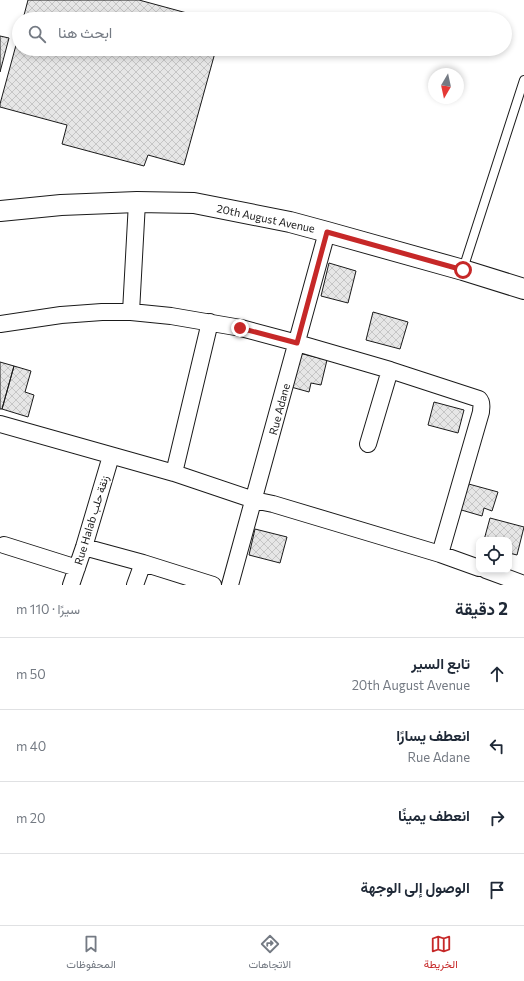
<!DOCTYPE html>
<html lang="ar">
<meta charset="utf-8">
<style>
:root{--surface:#fff;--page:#f6f6f7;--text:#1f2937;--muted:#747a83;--line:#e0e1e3;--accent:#c62828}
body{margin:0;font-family:Commissioner,Vazirmatn,sans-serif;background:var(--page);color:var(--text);direction:rtl}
.controls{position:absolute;right:12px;bottom:12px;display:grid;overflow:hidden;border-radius:8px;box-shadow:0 2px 6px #0003}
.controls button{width:36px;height:36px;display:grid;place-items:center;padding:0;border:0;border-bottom:1px solid var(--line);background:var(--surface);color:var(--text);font:20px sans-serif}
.compass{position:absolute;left:428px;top:68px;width:36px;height:36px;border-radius:50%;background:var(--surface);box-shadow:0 2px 6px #0003;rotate:189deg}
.stop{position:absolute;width:12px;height:12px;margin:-9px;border:3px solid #c62828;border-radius:50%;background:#fff}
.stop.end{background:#c62828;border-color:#fff;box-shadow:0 1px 4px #0008}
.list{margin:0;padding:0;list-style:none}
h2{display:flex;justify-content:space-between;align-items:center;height:52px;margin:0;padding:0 16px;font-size:17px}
h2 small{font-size:13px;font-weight:400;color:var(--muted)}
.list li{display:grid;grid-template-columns:26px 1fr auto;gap:12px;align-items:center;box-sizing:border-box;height:72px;padding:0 16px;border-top:1px solid var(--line)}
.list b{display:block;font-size:15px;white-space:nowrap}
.list p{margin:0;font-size:13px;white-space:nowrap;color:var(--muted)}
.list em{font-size:13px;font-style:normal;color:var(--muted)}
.icon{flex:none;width:22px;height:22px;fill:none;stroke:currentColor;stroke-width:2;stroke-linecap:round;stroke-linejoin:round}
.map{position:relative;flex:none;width:524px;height:585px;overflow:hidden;direction:ltr}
.search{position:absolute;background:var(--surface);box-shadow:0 2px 6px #0003;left:12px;right:12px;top:12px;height:44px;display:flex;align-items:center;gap:10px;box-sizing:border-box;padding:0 14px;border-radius:22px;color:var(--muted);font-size:15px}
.sheet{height:340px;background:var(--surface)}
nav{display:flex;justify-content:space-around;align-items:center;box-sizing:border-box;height:56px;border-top:1px solid var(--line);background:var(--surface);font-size:11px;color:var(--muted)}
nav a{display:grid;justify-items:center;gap:2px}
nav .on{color:var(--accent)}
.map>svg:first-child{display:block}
</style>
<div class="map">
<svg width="524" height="585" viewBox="0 0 524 585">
<defs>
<pattern id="building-cross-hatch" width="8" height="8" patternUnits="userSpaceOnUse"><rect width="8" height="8" fill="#e6e6e6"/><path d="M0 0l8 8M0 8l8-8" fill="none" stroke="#c5c5c5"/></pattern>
</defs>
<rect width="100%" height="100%" fill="#fff"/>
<path fill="url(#building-cross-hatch)" stroke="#1a1a1a" d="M 28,0 L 139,0 L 209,19 L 23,19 Z
M 19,34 L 19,49 L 216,49 L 184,165 L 148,155 L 144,166 L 62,144 L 67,125 L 0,107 L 0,104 Z
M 0,36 L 9,38 L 0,72 Z
M 329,263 L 356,271 L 348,303 L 321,296 Z
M 373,312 L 408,322 L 400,349 L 366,340 Z
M 299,353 L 327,360 L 321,385 L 311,383 L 309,392 L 291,387 Z
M 0,362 L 14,366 L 2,409 L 0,409 Z
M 14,366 L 31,371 L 25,392 L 34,395 L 28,417 L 2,409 Z
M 434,402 L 464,410 L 458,433 L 428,425 Z
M 465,483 L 498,492 L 492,511 L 484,508 L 482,516 L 458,509 Z
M 490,518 L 524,527 L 517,555 L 509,553 L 509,540 L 484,540 Z
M 255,529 L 287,537 L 280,563 L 249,555 Z"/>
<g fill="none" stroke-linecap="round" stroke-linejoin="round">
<defs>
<path id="service" d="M 463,269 L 524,80"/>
<path id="minor" d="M 131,312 L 137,202
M 0,324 L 61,315 L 102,312 L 131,312 L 171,316 L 241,328 L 297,343 L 390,370 L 479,399 C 483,403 481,407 481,412 L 440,554
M 0,424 L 174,473 L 254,500 L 273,504 L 440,554 L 479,568
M 368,444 L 390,370
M 174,473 L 210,322
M 4,545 L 77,568
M 84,547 L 143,563 L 213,585
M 486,570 L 524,584
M 71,585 L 84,547 L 111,456
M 135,585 L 143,563
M 230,585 L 327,232"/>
<path id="tertiary" d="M 0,211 L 61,205 L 137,202 L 194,203 L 290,222 L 327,232 L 463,270 L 524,289"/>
</defs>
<use href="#service" stroke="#1a1a1a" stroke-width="10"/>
<use href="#minor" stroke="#1a1a1a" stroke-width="18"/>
<use href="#tertiary" stroke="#1a1a1a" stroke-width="22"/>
<use href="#service" stroke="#fff" stroke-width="8"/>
<use href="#minor" stroke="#fff" stroke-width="16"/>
<use href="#tertiary" stroke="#fff" stroke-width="20"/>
</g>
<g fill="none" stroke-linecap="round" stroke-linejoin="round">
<path stroke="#c62828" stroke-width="5" d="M 240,328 L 297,343 L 327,232 L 463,270"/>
</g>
<g text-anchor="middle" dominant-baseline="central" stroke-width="3" stroke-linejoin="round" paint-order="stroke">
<g font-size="11" fill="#1a1a1a" stroke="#fff">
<text transform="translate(266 218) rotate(12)">20th August Avenue</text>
<text transform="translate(279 409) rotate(-75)">Rue Adane</text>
<text transform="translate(91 520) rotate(-73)">Rue Halab زنقة حلب</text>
</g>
</g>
</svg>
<div class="controls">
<button><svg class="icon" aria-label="locate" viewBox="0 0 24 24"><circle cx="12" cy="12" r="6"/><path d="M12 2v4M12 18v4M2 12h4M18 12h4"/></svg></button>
</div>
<svg class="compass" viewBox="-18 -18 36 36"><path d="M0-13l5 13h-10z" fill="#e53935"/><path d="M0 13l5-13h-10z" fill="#747a83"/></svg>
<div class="stop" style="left:463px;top:270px"></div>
<div class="stop end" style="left:240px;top:328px"></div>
<div class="search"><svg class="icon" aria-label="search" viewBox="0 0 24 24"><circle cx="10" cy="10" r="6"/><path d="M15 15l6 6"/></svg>ابحث هنا</div>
</div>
<section class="sheet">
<h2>2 دقيقة<small>سيرًا · 110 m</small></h2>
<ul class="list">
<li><svg class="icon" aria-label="ahead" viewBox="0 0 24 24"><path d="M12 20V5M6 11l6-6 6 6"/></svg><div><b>تابع السير</b><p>20th August Avenue</p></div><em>50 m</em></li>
<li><svg class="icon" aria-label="left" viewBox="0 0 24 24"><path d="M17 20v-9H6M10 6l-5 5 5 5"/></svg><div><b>انعطف يسارًا</b><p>Rue Adane</p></div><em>40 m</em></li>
<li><svg class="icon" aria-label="right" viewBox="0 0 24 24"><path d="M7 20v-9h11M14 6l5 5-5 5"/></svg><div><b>انعطف يمينًا</b></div><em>20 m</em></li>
<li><svg class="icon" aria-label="arrive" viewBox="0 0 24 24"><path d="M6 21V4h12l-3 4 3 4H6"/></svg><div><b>الوصول إلى الوجهة</b></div></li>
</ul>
</section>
<nav>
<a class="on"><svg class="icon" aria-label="map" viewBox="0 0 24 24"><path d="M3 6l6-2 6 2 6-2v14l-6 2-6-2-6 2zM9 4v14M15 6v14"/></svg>الخريطة</a>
<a><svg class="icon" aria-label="directions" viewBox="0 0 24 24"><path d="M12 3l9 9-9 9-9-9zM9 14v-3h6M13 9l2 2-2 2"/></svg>الاتجاهات</a>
<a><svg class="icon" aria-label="saved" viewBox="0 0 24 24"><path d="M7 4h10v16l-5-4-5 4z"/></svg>المحفوظات</a>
</nav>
